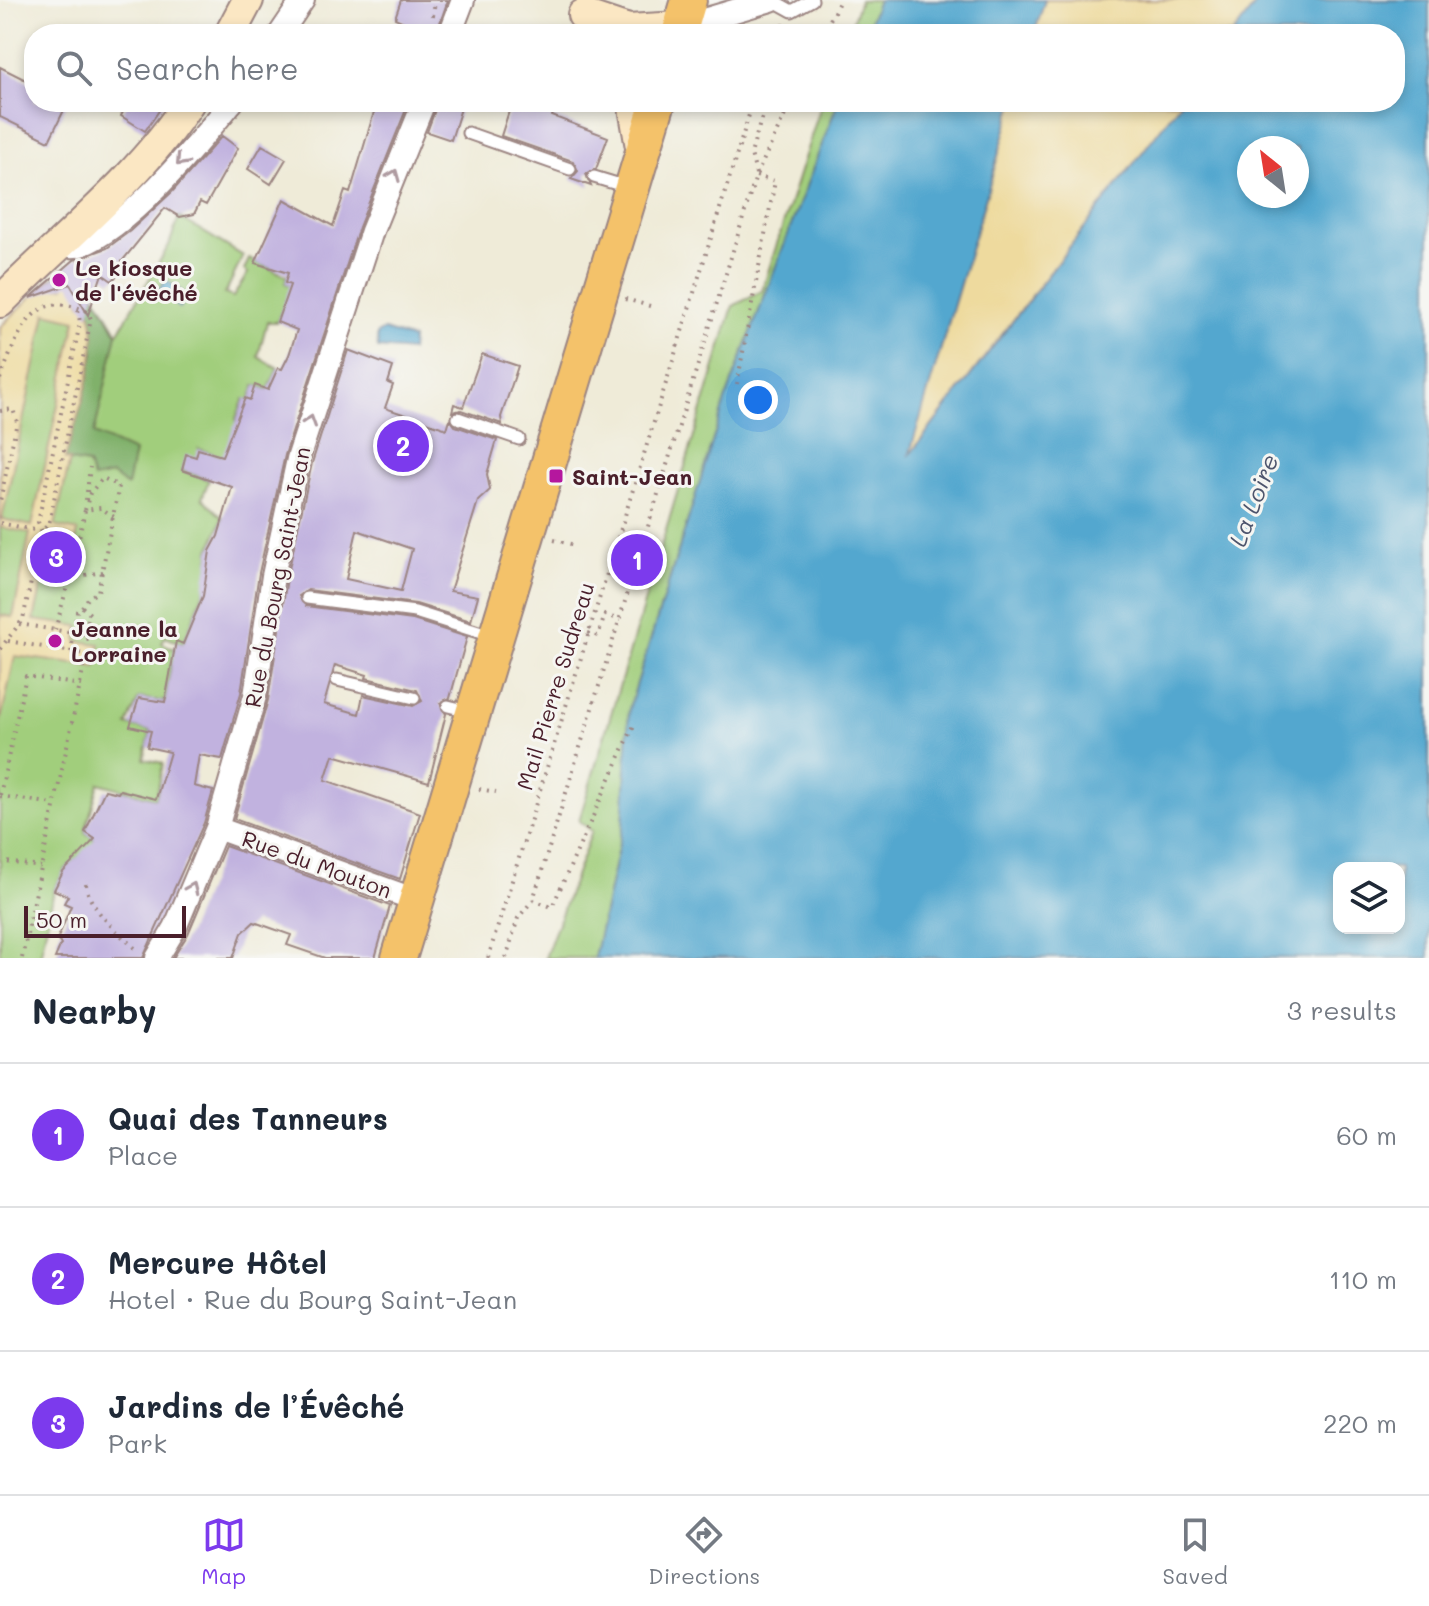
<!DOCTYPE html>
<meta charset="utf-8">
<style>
:root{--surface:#fff;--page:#f2f2f3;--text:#1f2937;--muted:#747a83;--line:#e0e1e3;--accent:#7c3aed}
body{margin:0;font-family:Mali,sans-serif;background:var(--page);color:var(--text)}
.controls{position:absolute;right:24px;bottom:24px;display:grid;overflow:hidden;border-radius:16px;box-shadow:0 4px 12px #0003}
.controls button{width:72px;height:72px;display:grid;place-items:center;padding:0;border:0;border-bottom:2px solid var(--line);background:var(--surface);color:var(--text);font:40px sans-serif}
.compass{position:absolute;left:1237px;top:136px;width:72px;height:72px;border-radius:50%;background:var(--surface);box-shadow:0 4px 12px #0003;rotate:330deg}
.scale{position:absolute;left:24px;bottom:20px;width:162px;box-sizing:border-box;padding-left:8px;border:4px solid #4a1f2b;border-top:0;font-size:22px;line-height:28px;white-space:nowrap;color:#4a1f2b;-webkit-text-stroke:6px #f6f6f2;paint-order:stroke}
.you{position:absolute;left:758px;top:400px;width:28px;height:28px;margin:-20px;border:6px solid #fff;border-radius:50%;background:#1a73e8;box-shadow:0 0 0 12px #1a73e833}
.badge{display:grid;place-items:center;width:52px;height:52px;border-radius:50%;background:var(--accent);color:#fff;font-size:26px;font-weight:700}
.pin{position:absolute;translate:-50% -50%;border:4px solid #fff;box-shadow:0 2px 8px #0006}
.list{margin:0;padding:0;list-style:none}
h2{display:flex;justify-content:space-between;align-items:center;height:104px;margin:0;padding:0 32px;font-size:34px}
h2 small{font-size:26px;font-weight:400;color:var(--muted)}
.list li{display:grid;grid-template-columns:52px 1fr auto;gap:24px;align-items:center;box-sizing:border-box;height:144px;padding:0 32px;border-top:2px solid var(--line)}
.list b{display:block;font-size:30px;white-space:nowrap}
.list p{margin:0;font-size:26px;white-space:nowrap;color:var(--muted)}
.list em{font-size:26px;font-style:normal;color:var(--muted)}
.icon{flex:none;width:44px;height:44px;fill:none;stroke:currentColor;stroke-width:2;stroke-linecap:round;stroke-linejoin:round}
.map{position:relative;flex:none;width:1429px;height:958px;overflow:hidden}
.search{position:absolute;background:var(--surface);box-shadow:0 4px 12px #0003;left:24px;right:24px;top:24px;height:88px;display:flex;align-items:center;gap:20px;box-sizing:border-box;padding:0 28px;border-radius:32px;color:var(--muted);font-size:30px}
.sheet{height:536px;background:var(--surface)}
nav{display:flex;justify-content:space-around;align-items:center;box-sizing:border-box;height:112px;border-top:2px solid var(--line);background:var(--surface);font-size:22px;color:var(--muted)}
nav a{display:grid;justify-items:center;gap:4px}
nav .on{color:var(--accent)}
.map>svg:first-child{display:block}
</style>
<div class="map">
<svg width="1429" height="958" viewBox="0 0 1429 958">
<rect width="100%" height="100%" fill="#f6f6f2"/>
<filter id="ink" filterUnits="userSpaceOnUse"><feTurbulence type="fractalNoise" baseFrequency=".0125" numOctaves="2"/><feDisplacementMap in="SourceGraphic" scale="16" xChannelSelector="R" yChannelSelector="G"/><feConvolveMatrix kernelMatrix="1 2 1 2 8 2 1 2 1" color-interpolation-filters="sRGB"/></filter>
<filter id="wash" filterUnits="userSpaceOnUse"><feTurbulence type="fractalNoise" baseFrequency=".006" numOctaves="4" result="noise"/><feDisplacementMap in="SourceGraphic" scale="32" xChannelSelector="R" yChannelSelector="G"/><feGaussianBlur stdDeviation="1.8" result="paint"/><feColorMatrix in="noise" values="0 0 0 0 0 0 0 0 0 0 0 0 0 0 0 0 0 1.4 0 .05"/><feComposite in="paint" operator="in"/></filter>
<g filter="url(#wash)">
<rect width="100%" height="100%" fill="#efebd8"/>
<path fill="#a1ce7b" stroke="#767653" stroke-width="2" d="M 860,0 L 878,0 L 865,34 L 848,34 Z
M 822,102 L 838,102 L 725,401 L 629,709 L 623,826 L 594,958 L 545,958 L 592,831 L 579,821 L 733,306 L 762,291 Z
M 179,217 L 243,256 L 225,294 L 233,297 L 248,273 L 244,270 L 249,259 L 287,276 L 285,283 L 292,286 L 277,322 L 267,322 L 258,357 L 278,368 L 268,390 L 255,385 L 250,400 L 244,399 L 236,419 L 238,462 L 199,449 L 203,459 L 183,470 L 209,480 L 202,498 L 223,518 L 210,550 L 208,581 L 183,644 L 165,637 L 162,643 L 179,651 L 171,666 L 165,702 L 139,698 L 127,725 L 151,731 L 144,759 L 163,763 L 156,799 L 99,783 L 85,832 L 97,841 L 65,870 L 54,890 L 40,958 L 0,958 L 0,328 L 63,269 L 92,289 L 118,333 L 169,245 Z"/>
<path fill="#80b16b" stroke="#65684b" stroke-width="2" d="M 92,289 L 117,334 L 94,434 L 134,452 L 127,486 L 112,475 L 93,479 L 88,464 L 64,460 L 94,353 L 87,305 Z"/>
<path fill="#eeda9e" stroke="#9c7c64" stroke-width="2" fill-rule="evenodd" d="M 1045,0 L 1259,0 L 1233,34 L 1034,34 Z
M 1014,102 L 1181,102 L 907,458 Z
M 63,269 L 92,289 L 78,294 L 81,304 L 87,305 C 108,345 76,417 65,459 L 70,460 L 55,526 L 78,531 L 75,544 L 52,540 L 34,620 L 79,626 L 77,641 L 100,644 L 96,667 L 15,656 L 0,724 L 0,615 L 13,617 L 30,533 L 0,527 L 0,327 L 51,278 L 54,288 L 64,287 L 67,281 L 58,272 ZM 46,313 L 76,320 L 32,526 L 2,519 Z"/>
<path fill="#53a7cf" stroke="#4e637d" stroke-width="2" fill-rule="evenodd" d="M 878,0 L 1045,0 L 1034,34 L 865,34 Z
M 1259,0 L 1429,0 L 1429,958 L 594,958 L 623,826 L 629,709 L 725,401 L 838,102 L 1014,102 L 909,456 L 1181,102 L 1395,102 L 1395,34 L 1233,34 ZM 1249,148 L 1297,148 L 1297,196 L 1249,196 ZM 1339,868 L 1399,868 L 1399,928 L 1339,928 Z
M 166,280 L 189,296 L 180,308 L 157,293 Z
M 384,330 L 412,339 L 411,351 L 378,348 L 377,334 Z"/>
<g id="blocks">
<path fill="#c1b2df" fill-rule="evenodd" d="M 401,0 L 448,0 L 436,34 L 403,26 L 404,22 L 395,18 Z
M 0,67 L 34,84 L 34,102 L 68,102 L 49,141 L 0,117 Z
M 128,102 L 165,102 L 145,131 L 121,116 Z
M 377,102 L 409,102 L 359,227 L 285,455 L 259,573 L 241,693 L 222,759 L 199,755 L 194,786 L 213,791 L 204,823 L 143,958 L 55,958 L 61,944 L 57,940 L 71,906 L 64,903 L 68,896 L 54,890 L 63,872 L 95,839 L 85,832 L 105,790 L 118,793 L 120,790 L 156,799 L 170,752 L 147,747 L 151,731 L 130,726 L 139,698 L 165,702 L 176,641 L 183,644 L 203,596 L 210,551 L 218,536 L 232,487 L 182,470 L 186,454 L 196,457 L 198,449 L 222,456 L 245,398 L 250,400 L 255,385 L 268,390 L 278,368 L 282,369 L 289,355 L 297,330 L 277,322 L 290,285 L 285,283 L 288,273 L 255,263 L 284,199 L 333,226 L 345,191 L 350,193 Z
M 438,102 L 463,102 L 451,140 L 427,132 Z
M 512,102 L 557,102 L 552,116 L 608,137 L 596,169 L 586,174 L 591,186 L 571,179 L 578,171 L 573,161 L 501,136 Z
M 222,136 L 238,148 L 206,205 L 200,202 L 194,214 L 180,217 L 165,208 L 119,265 L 123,269 L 112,281 L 102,274 L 88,315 L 70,284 L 30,298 L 74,260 L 107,248 L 130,231 L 172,192 Z
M 262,145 L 286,159 L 271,184 L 248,169 Z
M 348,350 L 393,367 L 388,383 L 393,385 L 385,408 L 447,429 L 450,419 L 455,426 L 497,440 L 487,474 L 490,490 L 478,501 L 450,591 L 478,596 L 471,621 L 416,604 L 308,590 L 299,596 L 306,606 L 413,620 L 467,637 L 450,698 L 440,703 L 446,714 L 429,782 L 333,755 L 325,780 L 420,813 L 400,879 L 234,819 L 268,700 L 287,578 L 312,463 ZM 357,530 L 412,549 L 401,591 L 346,579 ZM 335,665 L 367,675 L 366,678 L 417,690 L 422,701 L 413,706 L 363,695 L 359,714 L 324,704 Z
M 482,354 L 518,366 L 501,417 L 502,424 L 461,410 L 452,412 L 454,404 L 463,407 Z
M 225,846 L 390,906 L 375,958 L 325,958 L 287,945 L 291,935 L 254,922 L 242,933 L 233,958 L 173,958 L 188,934 Z"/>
</g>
</g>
<g filter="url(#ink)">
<use href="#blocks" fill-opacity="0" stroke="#9c8582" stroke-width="2"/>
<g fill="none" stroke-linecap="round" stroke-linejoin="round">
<defs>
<path id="lane" d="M 772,0 L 792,11 L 812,0
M 468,133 L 570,169
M 594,177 L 627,187
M 458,418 L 519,439
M 307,598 L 415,612 L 491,636
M 337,680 L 414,698
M 448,706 L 469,711"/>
<path id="street" d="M 680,27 L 771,0
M 280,34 L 303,0
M 450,34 L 463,0
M 56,245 C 64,245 73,248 81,245 C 131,226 197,144 232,102
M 217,828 L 416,900
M 157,958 L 175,928 L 217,828 L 255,696 L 273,576 L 298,459 L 372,231 L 424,102"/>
<path id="secondary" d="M 583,15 L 628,30 L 680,27
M 230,34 L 248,0
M 633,102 L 642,153
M 0,302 C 63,238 140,178 189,102"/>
<path id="primary" d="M 679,34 L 689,0
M 399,958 L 658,102"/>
</defs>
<use href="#lane" stroke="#9c8582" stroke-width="15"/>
<use href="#street" stroke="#9c8582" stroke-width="26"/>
<use href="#secondary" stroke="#9c8582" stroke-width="34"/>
<use href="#primary" stroke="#9c8582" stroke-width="38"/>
<path stroke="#9c8582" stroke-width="4" stroke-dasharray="2 6" stroke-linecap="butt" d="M 433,16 L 435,0
M 774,26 L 789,25 L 786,34
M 473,27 L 494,34
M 772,34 L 773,21
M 823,34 L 840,0
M 756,174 L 751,154 L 766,102
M 625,299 L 650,306
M 0,379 C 18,336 31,285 88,312 L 91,319 L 49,524 L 42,531
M 737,384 L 775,181 L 756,176
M 0,411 L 13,409 L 17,422 L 0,501
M 86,500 L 90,467
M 0,523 L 79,539
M 554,540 L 575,545
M 103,572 L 85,575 L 73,566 L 85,510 L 101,508 L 114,517
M 82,607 L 89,597 L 98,592 L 119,486 L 103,478 L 90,493 L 85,510
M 19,624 L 74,633
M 55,630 L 73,566
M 588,633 L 598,636 L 605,615 L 620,620
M 8,641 L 96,656
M 0,649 L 23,619 L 42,531 L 38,522 L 80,323 L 78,309
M 71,652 L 77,611 L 82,607 L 90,614 C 88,622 83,629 82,637 L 85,639 L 89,639 L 91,636 L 91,632 L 84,632 L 85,639
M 479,789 L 496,792
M 0,795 L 26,676 L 81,685
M 0,796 L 55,804
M 0,861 L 41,867
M 86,884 C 88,909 120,934 138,951
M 533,900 L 552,907 L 635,723
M 22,958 L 84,666
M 488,958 L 753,102
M 506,958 L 518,918 L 533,900 L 756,176 L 791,102"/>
<use href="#lane" stroke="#fff" stroke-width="11"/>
<use href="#street" stroke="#fff" stroke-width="22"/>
<use href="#secondary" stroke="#fbe7c3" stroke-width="30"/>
<use href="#primary" stroke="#f4c26a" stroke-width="34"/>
</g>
<defs><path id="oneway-chevron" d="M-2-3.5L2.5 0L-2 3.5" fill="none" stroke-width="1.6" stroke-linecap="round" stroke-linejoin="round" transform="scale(2)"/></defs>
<g stroke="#ae9aa0">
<use href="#oneway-chevron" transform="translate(181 161) rotate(133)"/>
<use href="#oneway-chevron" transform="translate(394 175) rotate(-68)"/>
<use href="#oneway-chevron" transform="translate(310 421) rotate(-72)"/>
<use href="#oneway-chevron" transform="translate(192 888) rotate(-66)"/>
</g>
</g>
<g fill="#b5179e" stroke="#f6f6f2" stroke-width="3">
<circle cx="59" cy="280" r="8"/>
<rect x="548" y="468" width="16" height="16" rx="4"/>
<circle cx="55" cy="641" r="8"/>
</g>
<g text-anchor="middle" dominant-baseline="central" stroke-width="6" stroke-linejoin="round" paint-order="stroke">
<g font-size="22" font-weight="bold" fill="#4a1f2b" stroke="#f6f6f2" text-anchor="start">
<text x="75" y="267">Le kiosque<tspan x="75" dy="25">de l'évêché</tspan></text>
<text x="572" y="476">Saint-Jean</text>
<text x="71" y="628">Jeanne la<tspan x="71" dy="25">Lorraine</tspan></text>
</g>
<g font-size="22" fill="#4a1f2b" stroke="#f6f6f2">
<text transform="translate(277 577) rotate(-79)">Rue du Bourg Saint-Jean</text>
<text transform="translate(555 686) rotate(-73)">Mail Pierre Sudreau</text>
<text transform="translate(317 864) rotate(20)">Rue du Mouton</text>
</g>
<g font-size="24" font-style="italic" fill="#4e556d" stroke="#f6f6f2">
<text transform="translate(1253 500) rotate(-69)">La Loire</text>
</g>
</g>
</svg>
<div class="controls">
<button><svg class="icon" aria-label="layers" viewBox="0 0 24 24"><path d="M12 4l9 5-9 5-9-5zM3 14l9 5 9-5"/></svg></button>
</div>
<svg class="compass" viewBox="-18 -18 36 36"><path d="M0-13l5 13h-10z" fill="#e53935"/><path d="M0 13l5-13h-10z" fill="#747a83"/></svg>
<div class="scale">50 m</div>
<div class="you"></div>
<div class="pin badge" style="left:637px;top:560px">1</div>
<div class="pin badge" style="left:403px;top:446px">2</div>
<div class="pin badge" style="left:56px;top:557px">3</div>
<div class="search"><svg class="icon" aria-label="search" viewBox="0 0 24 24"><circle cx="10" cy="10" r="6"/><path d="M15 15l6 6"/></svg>Search here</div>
</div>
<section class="sheet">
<h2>Nearby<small>3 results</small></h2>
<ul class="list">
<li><span class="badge">1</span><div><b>Quai des Tanneurs</b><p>Place</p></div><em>60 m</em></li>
<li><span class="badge">2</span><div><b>Mercure Hôtel</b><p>Hotel · Rue du Bourg Saint-Jean</p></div><em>110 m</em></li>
<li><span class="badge">3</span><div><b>Jardins de l’Évêché</b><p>Park</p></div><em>220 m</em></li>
</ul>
</section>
<nav>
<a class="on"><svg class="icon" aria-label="map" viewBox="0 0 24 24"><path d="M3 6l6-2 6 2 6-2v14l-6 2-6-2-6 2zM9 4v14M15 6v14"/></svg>Map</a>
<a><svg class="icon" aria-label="directions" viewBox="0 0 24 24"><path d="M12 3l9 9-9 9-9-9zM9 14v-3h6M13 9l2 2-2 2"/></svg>Directions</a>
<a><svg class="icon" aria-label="saved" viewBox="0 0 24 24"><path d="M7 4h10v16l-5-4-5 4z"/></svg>Saved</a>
</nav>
